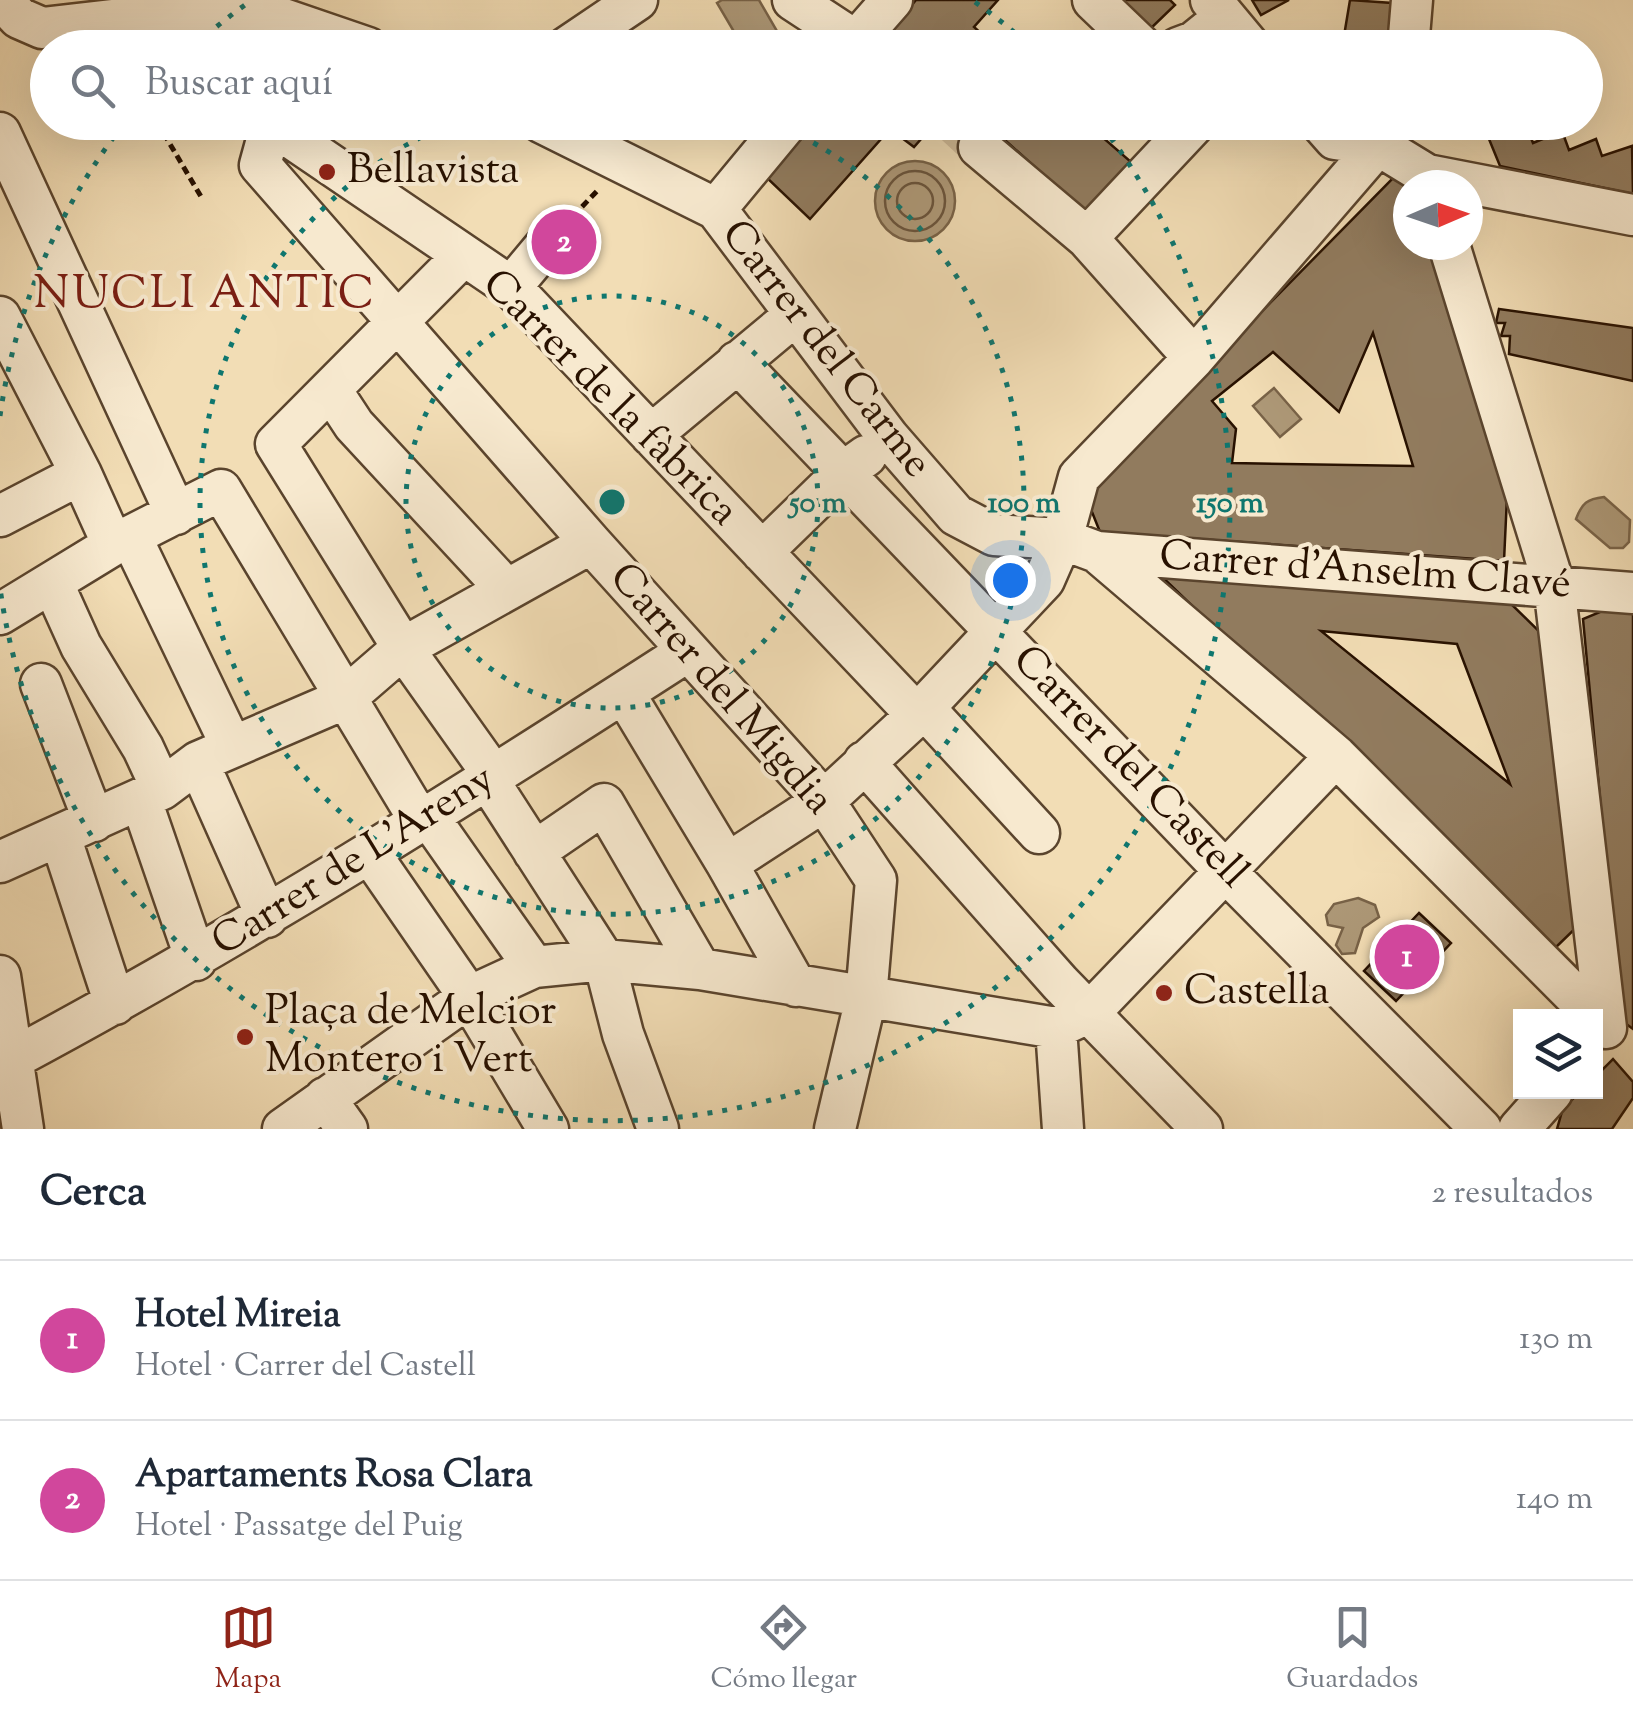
<!DOCTYPE html>
<html lang="es">
<meta charset="utf-8">
<style>
:root{--surface:#fff;--page:#f2f2f3;--text:#1f2937;--muted:#747a83;--line:#e0e1e3;--accent:#8f2418}
body{margin:0;font-family:"Sorts Mill Goudy",serif;background:var(--page);color:var(--text)}
.controls{position:absolute;right:30px;bottom:30px;display:grid;overflow:hidden;border-radius:0px;box-shadow:0 10px 40px #0002}
.controls button{width:90px;height:90px;display:grid;place-items:center;padding:0;border:0;border-bottom:2px solid var(--line);background:var(--surface);color:var(--text);font:50px sans-serif}
.compass{position:absolute;left:1393px;top:170px;width:90px;height:90px;border-radius:50%;background:var(--surface);box-shadow:0 10px 40px #0002;rotate:88deg}
.you{position:absolute;left:1010px;top:580px;width:35px;height:35px;margin:-25px;border:8px solid #fff;border-radius:50%;background:#1a73e8;box-shadow:0 0 0 15px #1a73e833}
.badge{display:grid;place-items:center;width:65px;height:65px;border-radius:50%;background:var(--accent);color:#fff;font-size:32px;font-weight:700}
.pin{position:absolute;translate:-50% -50%;border:5px solid #fff;box-shadow:0 2px 10px #0006}
.list{margin:0;padding:0;list-style:none}
h2{display:flex;justify-content:space-between;align-items:center;height:130px;margin:0;padding:0 40px;font-size:42px}
h2 small{font-size:32px;font-weight:400;color:var(--muted)}
.list li{display:grid;grid-template-columns:65px 1fr auto;gap:30px;align-items:center;box-sizing:border-box;height:160px;padding:0 40px;border-top:2px solid var(--line)}
.list b{display:block;font-size:38px;white-space:nowrap}
.list p{margin:0;font-size:32px;white-space:nowrap;color:var(--muted)}
.list em{font-size:32px;font-style:normal;color:var(--muted)}
.icon{flex:none;width:55px;height:55px;fill:none;stroke:currentColor;stroke-width:2;stroke-linecap:round;stroke-linejoin:round}
.map{position:relative;flex:none;width:1633px;height:1129px;overflow:hidden}
.search{position:absolute;background:var(--surface);box-shadow:0 10px 40px #0002;left:30px;right:30px;top:30px;height:110px;display:flex;align-items:center;gap:25px;box-sizing:border-box;padding:0 35px;border-radius:55px;color:var(--muted);font-size:38px}
.sheet{height:450px;background:var(--surface)}
nav{display:flex;justify-content:space-around;align-items:center;box-sizing:border-box;height:140px;border-top:2px solid var(--line);background:var(--surface);font-size:28px;color:var(--muted)}
nav a{display:grid;justify-items:center;gap:5px}
nav .on{color:var(--accent)}
.map>svg:first-child{display:block}
</style>
<div class="map">
<svg width="1633" height="1129" viewBox="0 0 1633 1129">
<rect width="100%" height="100%" fill="#f2ddb5"/>
<filter id="stains"><feTurbulence type="fractalNoise" baseFrequency=".002" numOctaves="4"/><feColorMatrix values="0 0 0 0 .2 0 0 0 0 .09 0 0 0 0 .02 0 0 0 .5 -.17"/></filter>
<radialGradient id="worn" r=".72"><stop offset=".6" stop-color="#630" stop-opacity="0"/><stop offset="1" stop-color="#630" stop-opacity=".3"/></radialGradient>
<path fill="#ad9877" stroke="#786247" stroke-width="2.5" d="M 722,0 L 759,0 L 781,38 L 765,47 L 743,47 L 717,3 Z
M875 201a40 40 0 1 1 80 0a40 40 0 1 1-80 0Z
M 1274,388 L 1301,419 L 1280,437 L 1253,406 Z
M 1604,497 L 1630,520 L 1629,542 L 1623,548 L 1610,548 L 1576,519 C 1582,503 1587,499 1604,497 Z
M 1358,898 L 1375,905 L 1379,917 L 1363,928 L 1355,953 L 1342,954 L 1336,945 L 1343,928 L 1328,925 L 1326,915 L 1334,904 Z"/>
<g fill="none" stroke-linecap="round" stroke-linejoin="round">
<path stroke="#6a543c" stroke-width="2.5" d="M885 201a30 30 0 1 1 60 0a30 30 0 1 1-60 0Z
M897 201a18 18 0 1 1 36 0a18 18 0 1 1-36 0Z"/>
</g>
<path fill="#917b5e" stroke="#281100" stroke-width="2.5" fill-rule="evenodd" d="M 916,0 L 998,0 L 974,27 L 997,48 L 876,48 Z
M 1113,0 L 1170,0 L 1175,5 L 1146,33 Z
M 1252,0 L 1289,0 L 1261,15 Z
M 1350,0 L 1392,3 L 1389,48 L 1342,48 Z
M 812,122 L 936,122 L 914,147 L 890,129 L 810,219 L 766,177 Z
M 985,122 L 1085,122 L 1146,175 L 1099,225 Z
M 1527,128 L 1533,143 L 1562,131 L 1569,150 L 1596,139 L 1602,156 L 1632,146 L 1633,194 L 1500,166 L 1489,139 Z
M 1394,177 L 1408,185 L 1408,245 L 1429,245 L 1507,497 L 1504,561 L 1100,532 L 1084,492 ZM 1373,333 L 1413,466 L 1232,463 L 1236,429 L 1212,401 L 1273,352 L 1339,412 Z
M 1499,309 L 1633,328 L 1633,381 L 1509,354 L 1510,336 L 1501,336 L 1505,323 L 1496,323 Z
M 1159,574 L 1503,596 L 1550,642 L 1584,920 L 1552,951 ZM 1321,631 L 1457,644 L 1510,784 Z
M 1619,604 L 1633,606 L 1633,1029 L 1621,1020 L 1583,619 Z
M 1419,913 L 1451,943 L 1396,1001 L 1364,971 Z
M 1613,1059 L 1633,1082 L 1633,1098 L 1612,1129 L 1557,1129 L 1563,1108 L 1580,1092 L 1596,1092 L 1596,1076 Z"/>
<g fill="none" stroke-linecap="round" stroke-linejoin="round">
<path stroke="#d4be9a" stroke-width="40" stroke-dasharray="40 20" stroke-linecap="butt" d="M 952,122 L 979,147"/>
<defs>
<path id="minor" d="M 2,0 L 19,18 L 42,28 L 201,10 L 260,11 L 368,48
M 793,0 L 860,44
M 1093,0 L 1143,48
M 1211,0 L 1251,48
M 566,48 L 637,0
M 850,48 L 892,0
M 1178,48 L 1194,42 L 1225,17
M 1408,48 L 1412,0
M 268,122 L 511,287 L 917,715
M 541,122 L 716,209 L 889,438 L 956,515 L 994,535 L 1062,539 L 1097,552 L 1633,593
M 1320,122 L 1335,139 L 1378,145 L 1427,175 L 1430,185
M 271,125 L 260,165 L 591,543 L 824,801 L 876,880 L 866,998 L 835,1129
M 0,133 L 176,514
M 979,147 L 1087,238 L 1194,358
M 1427,175 L 1633,215
M 716,209 L 788,122
M 1087,238 L 1196,122
M 1449,245 L 1554,585 L 1606,1028
M 463,256 L 276,444 L 403,648 L 494,776
M 511,287 L 552,238
M 0,317 L 81,474 L 113,545
M 737,362 L 1224,870 L 1481,1129
M 331,390 L 354,425 L 507,590
M 651,435 L 794,316
M 0,516 L 81,474
M 131,537 L 232,747
M 762,552 L 845,471 L 866,456
M 1097,552 L 1336,756 L 1595,1016
M 53,584 L 81,646 L 143,748 L 162,789
M 0,614 L 113,545 L 221,490 L 420,821
M 41,684 L 94,821
M 624,693 L 727,864 L 796,986
M 924,708 L 1039,833
M 198,762 L 267,917
M 864,762 L 1060,983 L 1202,1129
M 488,780 L 604,960 L 623,1034 L 658,1129
M 141,800 L 196,960
M 428,816 L 534,967
M 60,836 L 115,1004
M 534,852 L 604,804 L 700,969
M 371,855 L 469,997 L 548,1129
M 0,862 L 162,789 L 198,762 L 344,699 L 403,648 L 591,543
M 727,864 L 824,801 L 917,715 L 1044,580 L 1062,539 L 1079,477 L 1194,358 L 1378,145 L 1386,122
M 0,976 L 23,1129
M 1056,1028 L 1063,1129
M 12,1059 C 246,934 465,795 688,651
M 325,1098 L 347,1129
M 283,1129 L 469,997 L 534,967 L 604,960 L 700,969 L 1056,1028 L 1090,1012 L 1336,756
M 1519,1129 L 1552,1092"/>
</defs>
<use href="#minor" stroke="#5a442d" stroke-width="45"/>
<path stroke="#281100" stroke-width="5" stroke-dasharray="8 5" stroke-linecap="butt" d="M 157,122 L 203,200
M 573,216 L 600,188"/>
<use href="#minor" stroke="#f7e9cf" stroke-width="40"/>
</g>
<g fill="none" stroke="#0f766e" stroke-width="5" stroke-dasharray="5 10">
<circle cx="612" cy="502" r="206"/>
<path d="M773 123A412 412 0 1 1 451 123"/>
<path d="M0 416A618 618 0 0 1 122 126M194 46A618 618 0 0 1 249 2M975 2A618 618 0 0 1 1030 46M1102 126A618 618 0 1 1 0 588"/>
</g>
<g fill="#8f2418" stroke="#f7e9cf" stroke-width="4">
<circle cx="327" cy="172" r="10"/>
<circle cx="1164" cy="993" r="10"/>
<circle cx="245" cy="1037" r="10"/>
</g>
<g text-anchor="middle" dominant-baseline="central" stroke-width="8" stroke-linejoin="round" paint-order="stroke">
<g font-size="42" fill="#281100" stroke="#f7e9cf" text-anchor="start">
<text x="347" y="172">Bellavista</text>
<text x="1184" y="993">Castella</text>
<text x="265" y="1013">Plaça de Melcior<tspan x="265" dy="48">Montero i Vert</tspan></text>
</g>
<g font-size="42" fill="#281100" stroke="#f7e9cf">
<text transform="translate(825 350) rotate(52)">Carrer del Carme</text>
<text transform="translate(609 399) rotate(45)">Carrer de la fàbrica</text>
<text transform="translate(1365 572) rotate(4)">Carrer d'Anselm Clavé</text>
<text transform="translate(720 690) rotate(49)">Carrer del Migdia</text>
<text transform="translate(1129 768) rotate(46)">Carrer del Castell</text>
<text transform="translate(354 862) rotate(-32)">Carrer de L'Areny</text>
</g>
<g font-size="45" letter-spacing="2.5" fill="#7a1f14" stroke="#f7e9cf">
<text x="205" y="296">NUCLI ANTIC</text>
</g>
</g>
<circle cx="612" cy="502" r="15" fill="#0f766e" stroke="#f7e9cf" stroke-width="5"/>
<g font-size="30" text-anchor="middle" font-weight="bold" fill="#0f766e" stroke="#f7e9cf" stroke-width="8" stroke-linejoin="round" paint-order="stroke">
<text x="818" y="512">50 m</text>
<text x="1024" y="512">100 m</text>
<text x="1230" y="512">150 m</text>
</g>
<rect width="100%" height="100%" filter="url(#stains)"/>
<rect width="100%" height="100%" fill="url(#worn)"/>
</svg>
<div class="controls">
<button><svg class="icon" aria-label="layers" viewBox="0 0 24 24"><path d="M12 4l9 5-9 5-9-5zM3 14l9 5 9-5"/></svg></button>
</div>
<svg class="compass" viewBox="-18 -18 36 36"><path d="M0-13l5 13h-10z" fill="#e53935"/><path d="M0 13l5-13h-10z" fill="#747a83"/></svg>
<div class="you"></div>
<div class="pin badge" style="left:1407px;top:957px;background:#d1479c">1</div>
<div class="pin badge" style="left:564px;top:242px;background:#d1479c">2</div>
<div class="search"><svg class="icon" aria-label="search" viewBox="0 0 24 24"><circle cx="10" cy="10" r="6"/><path d="M15 15l6 6"/></svg>Buscar aquí</div>
</div>
<section class="sheet">
<h2>Cerca<small>2 resultados</small></h2>
<ul class="list">
<li><span class="badge" style="background:#d1479c">1</span><div><b>Hotel Mireia</b><p>Hotel · Carrer del Castell</p></div><em>130 m</em></li>
<li><span class="badge" style="background:#d1479c">2</span><div><b>Apartaments Rosa Clara</b><p>Hotel · Passatge del Puig</p></div><em>140 m</em></li>
</ul>
</section>
<nav>
<a class="on"><svg class="icon" aria-label="map" viewBox="0 0 24 24"><path d="M3 6l6-2 6 2 6-2v14l-6 2-6-2-6 2zM9 4v14M15 6v14"/></svg>Mapa</a>
<a><svg class="icon" aria-label="directions" viewBox="0 0 24 24"><path d="M12 3l9 9-9 9-9-9zM9 14v-3h6M13 9l2 2-2 2"/></svg>Cómo llegar</a>
<a><svg class="icon" aria-label="saved" viewBox="0 0 24 24"><path d="M7 4h10v16l-5-4-5 4z"/></svg>Guardados</a>
</nav>
